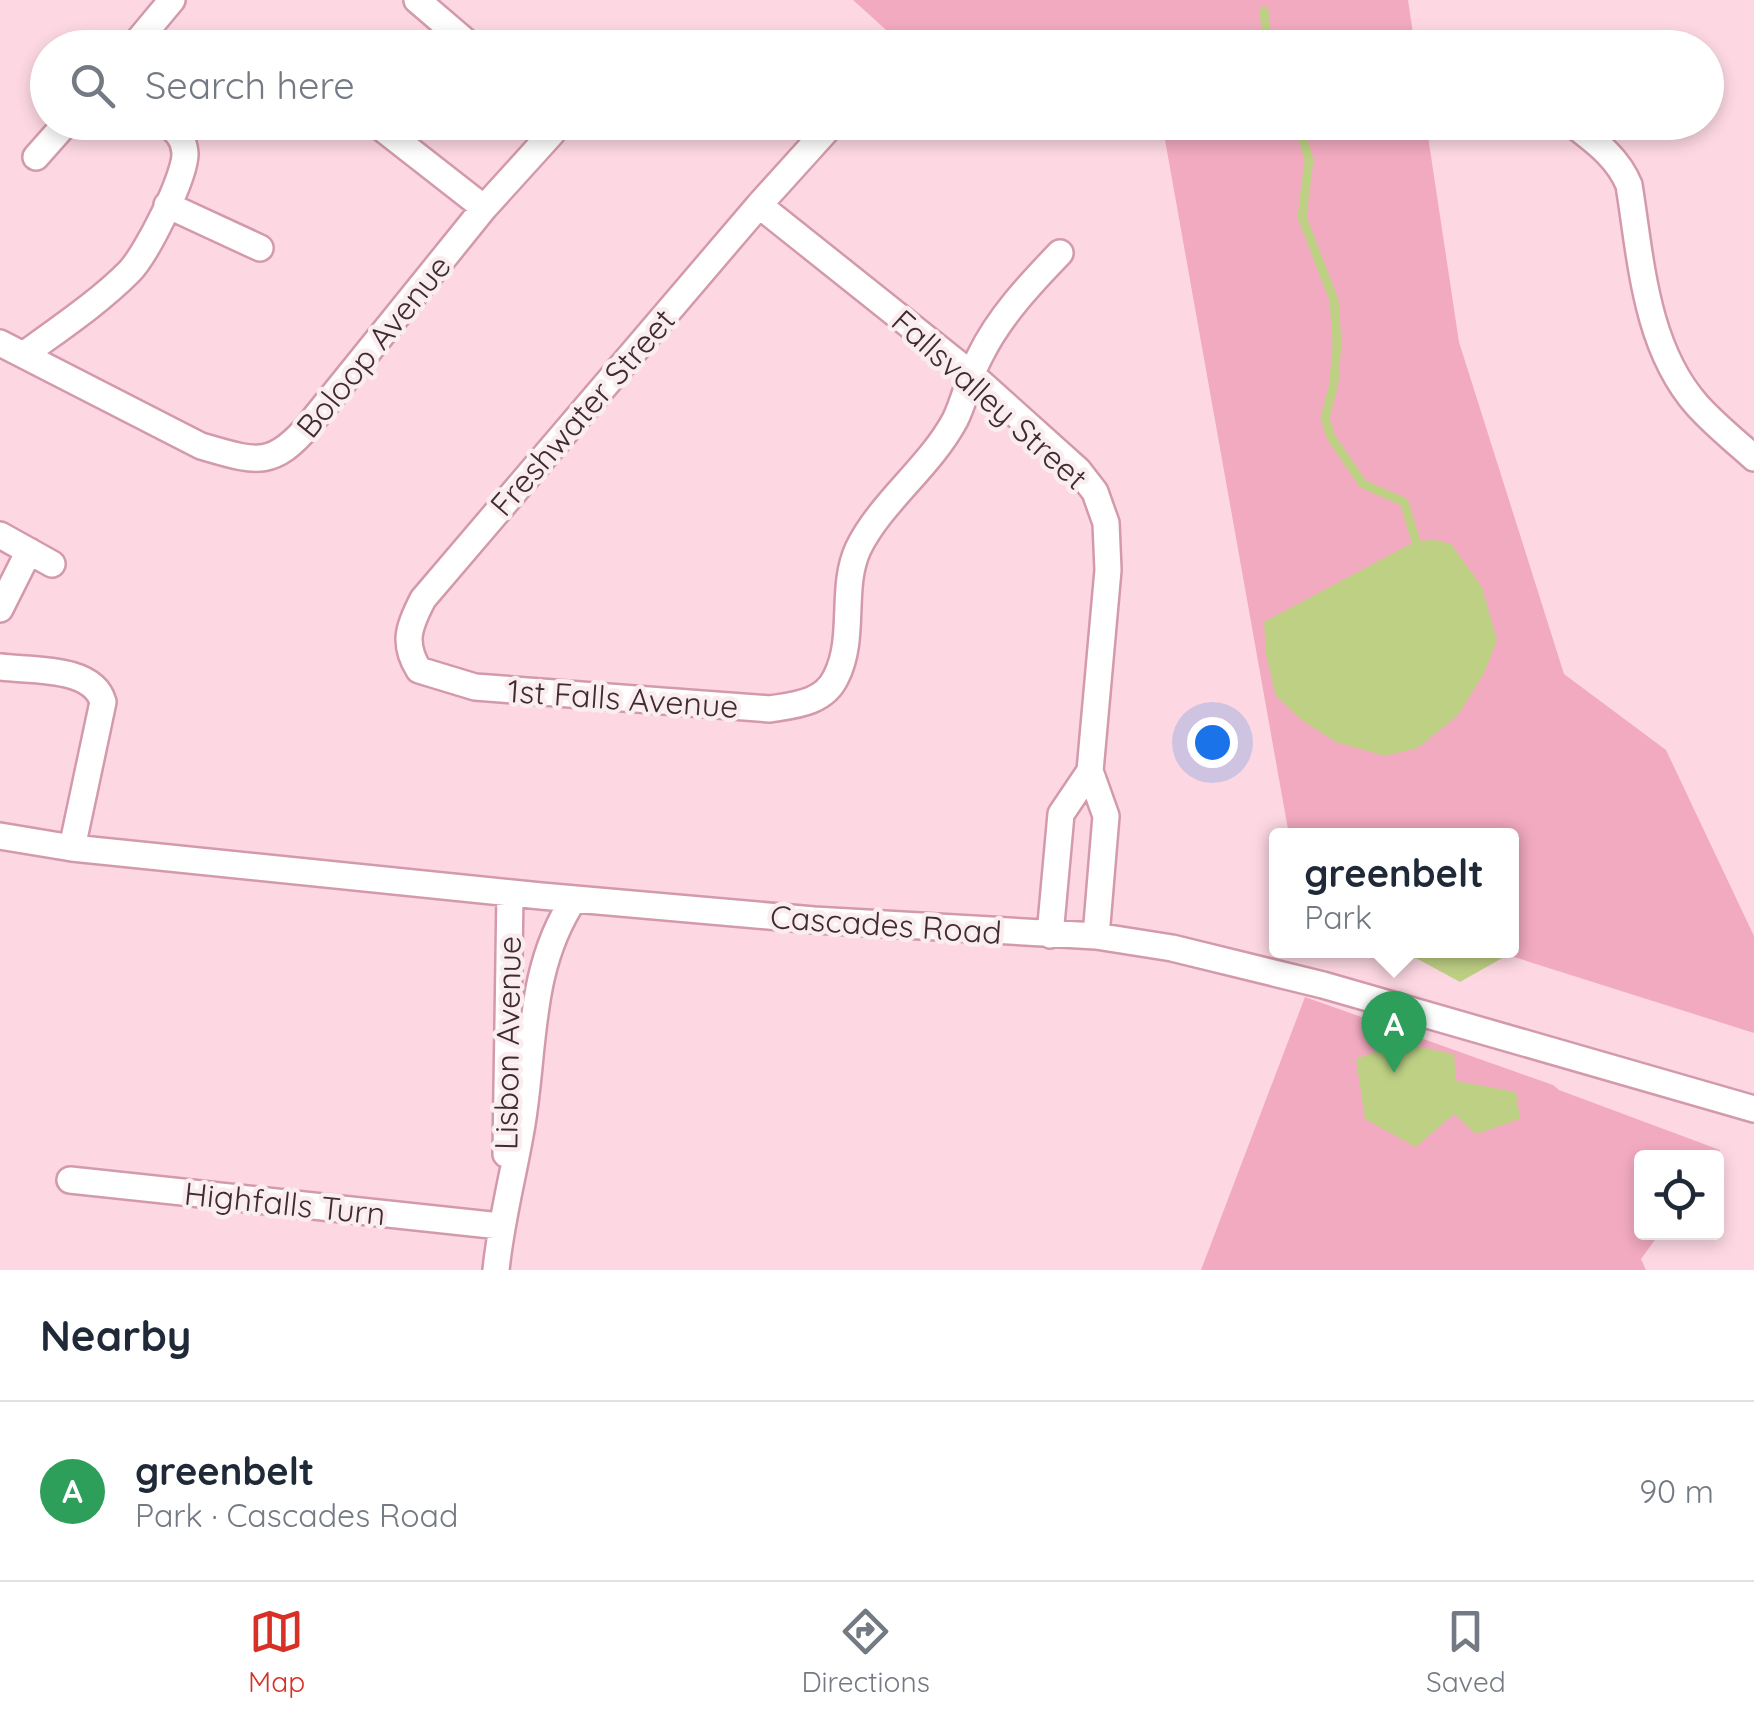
<!DOCTYPE html>
<meta charset="utf-8">
<style>
:root{--surface:#fff;--page:#f2f2f3;--text:#1f2937;--muted:#747a83;--line:#e0e1e3;--accent:#d93025}
body{margin:0;font-family:Quicksand,sans-serif;background:var(--page);color:var(--text)}
.controls{position:absolute;right:30px;bottom:30px;display:grid;overflow:hidden;border-radius:10px;box-shadow:0 5px 15px #0003}
.controls button{width:90px;height:90px;display:grid;place-items:center;padding:0;border:0;border-bottom:2px solid var(--line);background:var(--surface);color:var(--text);font:50px sans-serif}
.you{position:absolute;left:1212px;top:742px;width:35px;height:35px;margin:-25px;border:8px solid #fff;border-radius:50%;background:#1a73e8;box-shadow:0 0 0 15px #1a73e833}
.badge{display:grid;place-items:center;width:65px;height:65px;border-radius:50%;background:var(--accent);color:#fff;font-size:32px;font-weight:700}
.pin{position:absolute;translate:-50% -82px;filter:drop-shadow(0 2px 5px #0008)}
.pin::after{content:'';position:absolute;top:52px;width:35px;height:30px;background:inherit;clip-path:polygon(0 0,100% 0,50% 100%)}
.popup{position:absolute;left:1269px;top:828px;width:250px;height:130px;box-sizing:border-box;display:grid;place-content:center;border-radius:10px;background:var(--surface);filter:drop-shadow(0 2px 8px #0005);font-size:32px;white-space:nowrap;color:var(--muted)}
.popup b{font-size:38px;color:var(--text)}
.popup::after{content:'';position:absolute;left:50%;top:100%;margin-left:-20px;border:20px solid transparent;border-top-color:var(--surface)}
.list{margin:0;padding:0;list-style:none}
h2{display:flex;justify-content:space-between;align-items:center;height:130px;margin:0;padding:0 40px;font-size:42px}
h2 small{font-size:32px;font-weight:400;color:var(--muted)}
.list li{display:grid;grid-template-columns:65px 1fr auto;gap:30px;align-items:center;box-sizing:border-box;height:180px;padding:0 40px;border-top:2px solid var(--line)}
.list b{display:block;font-size:38px;white-space:nowrap}
.list p{margin:0;font-size:32px;white-space:nowrap;color:var(--muted)}
.list em{font-size:32px;font-style:normal;color:var(--muted)}
.icon{flex:none;width:55px;height:55px;fill:none;stroke:currentColor;stroke-width:2;stroke-linecap:round;stroke-linejoin:round}
.map{position:relative;flex:none;width:1754px;height:1270px;overflow:hidden}
.search{position:absolute;background:var(--surface);box-shadow:0 5px 15px #0003;left:30px;right:30px;top:30px;height:110px;display:flex;align-items:center;gap:25px;box-sizing:border-box;padding:0 35px;border-radius:55px;color:var(--muted);font-size:38px}
.sheet{height:310px;background:var(--surface)}
nav{display:flex;justify-content:space-around;align-items:center;box-sizing:border-box;height:140px;border-top:2px solid var(--line);background:var(--surface);font-size:28px;color:var(--muted)}
nav a{display:grid;justify-items:center;gap:5px}
nav .on{color:var(--accent)}
.map>svg:first-child{display:block}
</style>
<div class="map">
<svg width="1754" height="1270" viewBox="0 0 1754 1270">
<rect width="100%" height="100%" fill="#fdd8e2"/>
<path fill="#f2aac0" d="M 853,0 L 1408,0 L 1415,47 L 905,47 Z
M 1162,123 L 1426,123 L 1459,342 L 1564,674 L 1666,750 L 1754,936 L 1754,1033 L 1495,951 L 1512,950 L 1512,836 L 1289,835 Z
M 1305,997 L 1553,1085 L 1559,1090 L 1720,1150 L 1714,1157 L 1642,1158 L 1642,1232 L 1660,1233 L 1641,1259 L 1646,1270 L 1201,1270 Z"/>
<path fill="#bed084" d="M 1436,540 L 1451,544 L 1482,587 L 1497,640 L 1484,673 L 1458,715 L 1418,748 L 1385,756 L 1336,742 L 1303,721 L 1276,696 L 1266,654 L 1264,622 L 1416,541 Z
M 1512,912 L 1520,948 L 1460,982 L 1403,951 L 1512,950 Z
M 1400,1043 L 1454,1054 L 1456,1081 L 1516,1092 L 1520,1119 L 1476,1134 L 1454,1114 L 1416,1147 L 1365,1119 L 1356,1059 Z"/>
<g fill="none" stroke-linecap="round" stroke-linejoin="round">
<path stroke="#bed084" stroke-width="9" d="M 1264,11 L 1268,48
M 1298,122 L 1309,160 L 1302,217 L 1334,300 L 1337,342 L 1334,383 L 1325,418 L 1331,437 L 1363,484 L 1404,502 L 1416,541"/>
<defs>
<path id="minor" d="M 417,0 L 473,48
M 132,48 L 172,0
M 374,122 L 484,208
M 834,122 L 759,205 L 423,599 C 409,626 402,643 419,670 L 475,687 L 770,709 C 795,705 824,703 836,677 C 856,638 840,588 858,549 C 880,503 930,467 955,420 C 965,400 969,376 980,356 C 999,317 1030,284 1060,253
M 1570,122 C 1594,141 1617,156 1629,185 C 1641,259 1645,346 1697,405 C 1714,424 1735,441 1754,458
M 36,157 L 67,122
M 167,205 L 260,248
M 759,205 L 971,374 L 1078,470 L 1095,492 L 1106,523 L 1108,570 L 1090,771 L 1106,816 L 1096,936
M 0,343 L 201,446 C 254,461 271,470 309,425 L 484,208 L 552,133 L 553,122
M 25,354 C 60,328 98,303 129,272 C 146,255 186,176 185,153 C 184,138 176,130 164,122
M 0,535 L 52,564
M 0,609 L 29,551
M 0,667 C 31,671 93,666 103,702 L 72,848
M 0,836 L 72,848 L 541,896 L 814,920 L 1096,936 L 1172,948 L 1323,985 L 1754,1109
M 1050,935 L 1061,814 L 1090,771
M 506,1154 L 510,893
M 70,1180 L 500,1226
M 496,1270 C 501,1220 514,1173 522,1124 C 535,1045 528,969 574,899"/>
</defs>
<use href="#minor" stroke="#d39aab" stroke-width="30"/>
<use href="#minor" stroke="#fff" stroke-width="25"/>
</g>
<g text-anchor="middle" dominant-baseline="central" stroke-width="9" stroke-linejoin="round" paint-order="stroke">
<g font-size="32" fill="#412a31" stroke="#f9edf0">
<text transform="translate(373 346) rotate(-51)">Boloop Avenue</text>
<text transform="translate(990 399) rotate(42)">Fallsvalley Street</text>
<text transform="translate(582 412) rotate(-49)">Freshwater Street</text>
<text transform="translate(623 698) rotate(4)">1st Falls Avenue</text>
<text transform="translate(886 924) rotate(4)">Cascades Road</text>
<text transform="translate(507 1043) rotate(-89)">Lisbon Avenue</text>
<text transform="translate(285 1203) rotate(6)">Highfalls Turn</text>
</g>
</g>
</svg>
<div class="controls">
<button><svg class="icon" aria-label="locate" viewBox="0 0 24 24"><circle cx="12" cy="12" r="6"/><path d="M12 2v4M12 18v4M2 12h4M18 12h4"/></svg></button>
</div>
<div class="you"></div>
<div class="pin badge" style="left:1394px;top:1073px;background:#2e9e5b">A</div>
<div class="popup"><b>greenbelt</b>Park</div>
<div class="search"><svg class="icon" aria-label="search" viewBox="0 0 24 24"><circle cx="10" cy="10" r="6"/><path d="M15 15l6 6"/></svg>Search here</div>
</div>
<section class="sheet">
<h2>Nearby<small></small></h2>
<ul class="list">
<li><span class="badge" style="background:#2e9e5b">A</span><div><b>greenbelt</b><p>Park · Cascades Road</p></div><em>90 m</em></li>
</ul>
</section>
<nav>
<a class="on"><svg class="icon" aria-label="map" viewBox="0 0 24 24"><path d="M3 6l6-2 6 2 6-2v14l-6 2-6-2-6 2zM9 4v14M15 6v14"/></svg>Map</a>
<a><svg class="icon" aria-label="directions" viewBox="0 0 24 24"><path d="M12 3l9 9-9 9-9-9zM9 14v-3h6M13 9l2 2-2 2"/></svg>Directions</a>
<a><svg class="icon" aria-label="saved" viewBox="0 0 24 24"><path d="M7 4h10v16l-5-4-5 4z"/></svg>Saved</a>
</nav>
